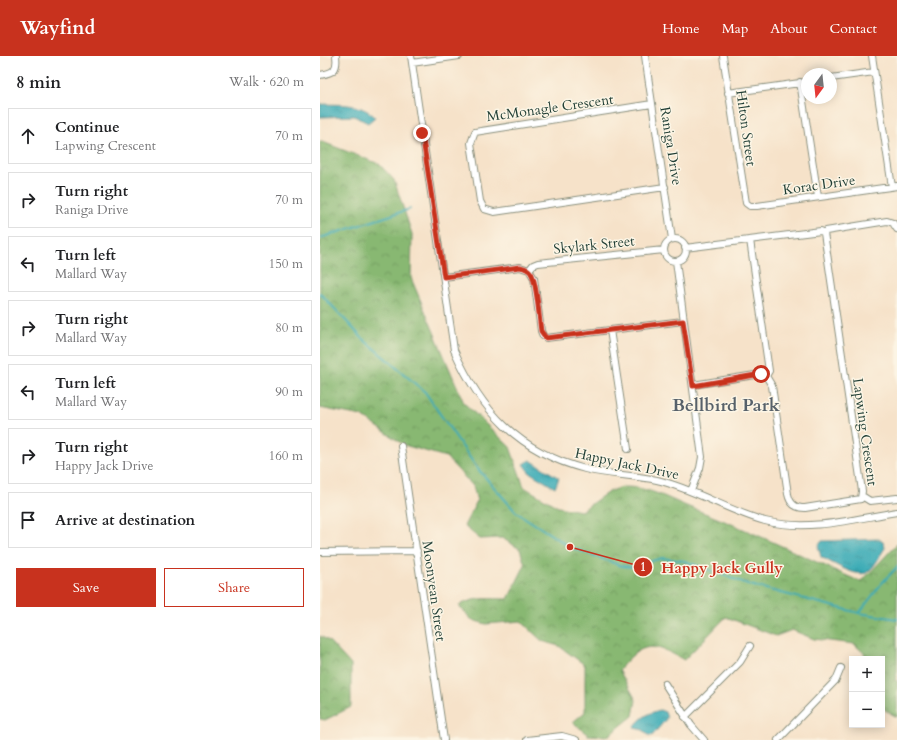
<!DOCTYPE html>
<meta charset="utf-8">
<style>
:root{--surface:#fff;--page:#f6f6f6;--text:#202124;--muted:#757577;--line:#e0e0e0;--accent:#c8321e}
body{margin:0;font-family:Cardo,serif;background:var(--page);color:var(--text)}
.controls{position:absolute;right:12px;bottom:12px;display:grid;overflow:hidden;border-radius:0px;box-shadow:0 2px 10px #0003}
.controls button{width:36px;height:36px;display:grid;place-items:center;padding:0;border:0;border-bottom:1px solid var(--line);background:var(--surface);color:var(--text);font:20px sans-serif}
.compass{position:absolute;left:481px;top:12px;width:36px;height:36px;border-radius:50%;background:var(--surface);box-shadow:0 2px 10px #0003;rotate:195deg}
.stop{position:absolute;width:12px;height:12px;margin:-9px;border:3px solid #c8321e;border-radius:50%;background:#fff}
.stop.end{background:#c8321e;border-color:#fff;box-shadow:0 1px 4px #0008}
.list{margin:0;padding:0;list-style:none}
h2{display:flex;justify-content:space-between;align-items:center;height:52px;margin:0;padding:0 16px;font-size:17px}
h2 small{font-size:13px;font-weight:400;color:var(--muted)}
.list li{display:grid;grid-template-columns:26px 1fr auto;gap:12px;align-items:center;box-sizing:border-box;height:56px;margin:0 8px 8px;padding:0 8px;border:1px solid var(--line);border-radius:0px}
.list b{display:block;font-size:15px;white-space:nowrap}
.list p{margin:0;font-size:13px;white-space:nowrap;color:var(--muted)}
.list em{font-size:13px;font-style:normal;color:var(--muted)}
.actions{display:flex;gap:8px;padding:12px 16px}
.actions a{flex:1;padding:9px 0;border:1px solid var(--accent);border-radius:0px;text-align:center;font-size:14px;color:var(--accent)}
.actions .main{background:var(--accent);color:#fff}
.icon{flex:none;width:22px;height:22px;fill:none;stroke:currentColor;stroke-width:2;stroke-linecap:round;stroke-linejoin:round}
.map{position:relative;flex:none;width:577px;height:684px;overflow:hidden}
header{display:flex;align-items:center;gap:24px;box-sizing:border-box;height:56px;padding:0 20px;background:var(--accent);color:#fff}
header strong{font-size:19px}
nav{display:flex;gap:22px;margin-inline-start:auto;font-size:14px}
main{display:flex}
aside{flex:1;background:var(--surface)}
.map>svg:first-child{display:block}
</style>
<header>
<strong>Wayfind</strong>
<nav><a>Home</a><a>Map</a><a>About</a><a>Contact</a></nav>
</header>
<main>
<aside>
<h2>8 min<small>Walk · 620 m</small></h2>
<ul class="list">
<li><svg class="icon" aria-label="ahead" viewBox="0 0 24 24"><path d="M12 20V5M6 11l6-6 6 6"/></svg><div><b>Continue</b><p>Lapwing Crescent</p></div><em>70 m</em></li>
<li><svg class="icon" aria-label="right" viewBox="0 0 24 24"><path d="M7 20v-9h11M14 6l5 5-5 5"/></svg><div><b>Turn right</b><p>Raniga Drive</p></div><em>70 m</em></li>
<li><svg class="icon" aria-label="left" viewBox="0 0 24 24"><path d="M17 20v-9H6M10 6l-5 5 5 5"/></svg><div><b>Turn left</b><p>Mallard Way</p></div><em>150 m</em></li>
<li><svg class="icon" aria-label="right" viewBox="0 0 24 24"><path d="M7 20v-9h11M14 6l5 5-5 5"/></svg><div><b>Turn right</b><p>Mallard Way</p></div><em>80 m</em></li>
<li><svg class="icon" aria-label="left" viewBox="0 0 24 24"><path d="M17 20v-9H6M10 6l-5 5 5 5"/></svg><div><b>Turn left</b><p>Mallard Way</p></div><em>90 m</em></li>
<li><svg class="icon" aria-label="right" viewBox="0 0 24 24"><path d="M7 20v-9h11M14 6l5 5-5 5"/></svg><div><b>Turn right</b><p>Happy Jack Drive</p></div><em>160 m</em></li>
<li><svg class="icon" aria-label="arrive" viewBox="0 0 24 24"><path d="M6 21V4h12l-3 4 3 4H6"/></svg><div><b>Arrive at destination</b></div></li>
</ul>
<div class="actions"><a class="main">Save</a><a>Share</a></div>
</aside>
<div class="map">
<svg width="577" height="684" viewBox="0 0 577 684">
<defs>
<pattern id="forest-crowns" width="20" height="18" patternUnits="userSpaceOnUse"><rect width="20" height="18" fill="#88b872"/><path d="M2 6a3 3 0 1 1 6 0M12 15a3 3 0 1 1 6 0" fill="none" stroke="#6f975e"/></pattern>
<pattern id="water-ripples" width="26" height="14" patternUnits="userSpaceOnUse"><rect width="26" height="14" fill="#3aabb6"/><path d="M2 4q2-2 4 0t4 0M15 11q2-2 4 0t4 0" fill="none" stroke="#308c95"/></pattern>
</defs>
<rect width="100%" height="100%" fill="#fcf5e5"/>
<filter id="ink" filterUnits="userSpaceOnUse"><feTurbulence type="fractalNoise" baseFrequency=".025" numOctaves="2"/><feDisplacementMap in="SourceGraphic" scale="8" xChannelSelector="R" yChannelSelector="G"/><feConvolveMatrix kernelMatrix="1 2 1 2 8 2 1 2 1" color-interpolation-filters="sRGB"/></filter>
<filter id="wash" filterUnits="userSpaceOnUse"><feTurbulence type="fractalNoise" baseFrequency=".012" numOctaves="4" result="noise"/><feDisplacementMap in="SourceGraphic" scale="16" xChannelSelector="R" yChannelSelector="G"/><feGaussianBlur stdDeviation="0.9" result="paint"/><feColorMatrix in="noise" values="0 0 0 0 0 0 0 0 0 0 0 0 0 0 0 0 0 1.4 0 .05"/><feComposite in="paint" operator="in"/></filter>
<g filter="url(#wash)">
<rect width="100%" height="100%" fill="#f6e2c9"/>
<path fill="url(#forest-crowns)" stroke="#547a53" d="M 0,85 L 59,108 L 74,124 L 92,178 L 91,222 L 144,347 L 190,391 L 204,431 L 238,451 L 261,455 C 274,447 290,431 306,431 C 329,431 349,443 369,451 C 428,473 484,501 541,526 L 577,488 L 577,615 L 575,624 L 577,625 L 577,661 L 565,654 L 562,650 L 562,603 L 543,603 L 545,598 L 534,588 L 494,583 L 472,574 L 456,580 L 406,561 L 364,604 C 333,586 322,585 299,614 L 316,644 L 313,660 L 288,680 L 268,679 L 253,666 L 265,656 L 265,609 L 239,590 L 222,585 L 201,565 L 166,568 L 152,564 L 139,550 C 153,540 172,543 188,543 L 205,509 L 200,493 L 182,482 L 160,483 L 144,470 L 157,445 L 153,430 L 126,401 L 84,389 L 42,360 L 0,352 Z
M 0,580 L 9,585 L 31,609 L 31,651 L 5,664 L 0,663 Z"/>
<path fill="url(#water-ripples)" stroke="#2c7475" d="M 0,48 C 20,49 40,46 55,61 L 48,67 L 34,60 L 0,61 Z
M 210,404 L 239,422 L 235,432 L 209,416 L 203,408 Z
M 559,483 L 564,487 L 565,492 C 560,499 554,513 546,517 C 535,521 511,506 501,501 L 498,490 L 502,485 Z
M 340,654 L 345,656 L 347,662 L 332,680 L 328,679 L 323,674 L 314,672 C 318,663 330,656 340,654 Z"/>
<g fill="none" stroke-linecap="round" stroke-linejoin="round">
<path stroke="#3aabb6" stroke-width="2" d="M 0,182 L 90,153
M 0,237 L 44,284 L 105,336 L 157,412 L 196,456 L 250,491 L 302,510 L 311,511 L 342,502 L 365,505 L 430,529 L 539,557 L 577,563
M 540,556 L 562,527 L 577,511"/>
</g>
</g>
<g filter="url(#ink)">
<g fill="none" stroke-linecap="round" stroke-linejoin="round">
<defs>
<path id="minor" d="M 91,0 L 134,294 C 161,355 199,396 265,413 C 289,419 314,419 337,424 C 375,433 408,455 445,465 C 489,476 533,463 577,456
M 325,0 L 352,183
M 403,0 L 426,147 L 430,150 L 437,150 L 577,130
M 552,0 L 572,131
M 92,7 L 139,0
M 0,19 C 13,17 18,14 16,0
M 511,22 L 554,16
M 480,26 L 498,141
M 408,37 L 487,26
M 332,48 L 155,76 L 151,87 L 160,145 L 164,153 L 174,156 L 345,131
M 504,177 L 506,175 L 567,165 L 573,167 L 577,173
M344 194a11 11 0 1 1 22 0a11 11 0 1 1-22 0Z
M 430,184 L 449,315 L 446,320
M 365,192 L 501,175 L 504,177 L 542,435 L 541,443 L 485,452 C 475,452 470,448 468,438 L 452,330 L 446,320 L 441,318 L 373,329
M 356,205 L 382,401 L 380,412 L 371,435
M 209,214 L 213,209 L 218,207 L 344,194
M 124,221 L 200,211 L 209,214 L 214,222 L 221,275 L 223,280 L 226,282 L 363,265
M 290,274 L 308,393
M 81,390 L 124,684
M 542,440 L 550,445 L 577,442
M 0,496 L 97,495
M 345,628 L 371,669 L 384,684
M 365,661 L 420,606 L 430,590
M 207,684 L 242,680 L 256,684
M 458,684 L 516,624 L 521,612"/>
</defs>
<use href="#minor" stroke="#8a907e" stroke-width="8"/>
<use href="#minor" stroke="#fff" stroke-width="6"/>
</g>
</g>
<g fill="none" stroke-linecap="round" stroke-linejoin="round" filter="url(#ink)">
<path stroke="#c8321e" stroke-width="5" d="M 102,77 L 124,221 L 200,211 C 205,212 209,213 211,217 C 217,226 219,262 221,275 L 226,282 L 363,265 L 373,330 L 441,318"/>
</g>
<g text-anchor="middle" dominant-baseline="central" stroke-width="3" stroke-linejoin="round" paint-order="stroke">
<g font-size="14" fill="#1f3d34" stroke="#fcf5e5">
<text transform="translate(230 52) rotate(-8)">McMonagle Crescent</text>
<text transform="translate(426 72) rotate(82)">Hilton Street</text>
<text transform="translate(351 90) rotate(81)">Raniga Drive</text>
<text transform="translate(499 129) rotate(-8)">Korac Drive</text>
<text transform="translate(274 189) rotate(-6)">Skylark Street</text>
<text transform="translate(545 376) rotate(82)">Lapwing Crescent</text>
<text transform="translate(307 408) rotate(12)">Happy Jack Drive</text>
<text transform="translate(114 535) rotate(82)">Moonyean Street</text>
</g>
<g font-size="18" font-weight="bold" fill="#57616a" stroke="#fcf5e5">
<text x="406" y="349">Bellbird Park</text>
</g>
</g>
<path fill="none" stroke="#c8321e" stroke-width="1.5" d="M250 491L323 511"/>
<g fill="#c8321e" stroke="#fcf5e5" stroke-width="1.5">
<circle cx="250" cy="491" r="4"/>
<circle cx="323" cy="511" r="10"/>
</g>
<g font-size="12" text-anchor="middle" font-weight="bold" fill="#fff">
<text x="323" y="515">1</text>
</g>
<g font-size="15" text-anchor="middle" font-weight="bold" fill="#c8321e" stroke="#fcf5e5" stroke-width="3" stroke-linejoin="round" paint-order="stroke">
<text x="402" y="517">Happy Jack Gully</text>
</g>
</svg>
<div class="controls">
<button>+</button>
<button>−</button>
</div>
<svg class="compass" viewBox="-18 -18 36 36"><path d="M0-13l5 13h-10z" fill="#e53935"/><path d="M0 13l5-13h-10z" fill="#757577"/></svg>
<div class="stop" style="left:441px;top:318px"></div>
<div class="stop end" style="left:102px;top:77px"></div>
</div>
</main>
